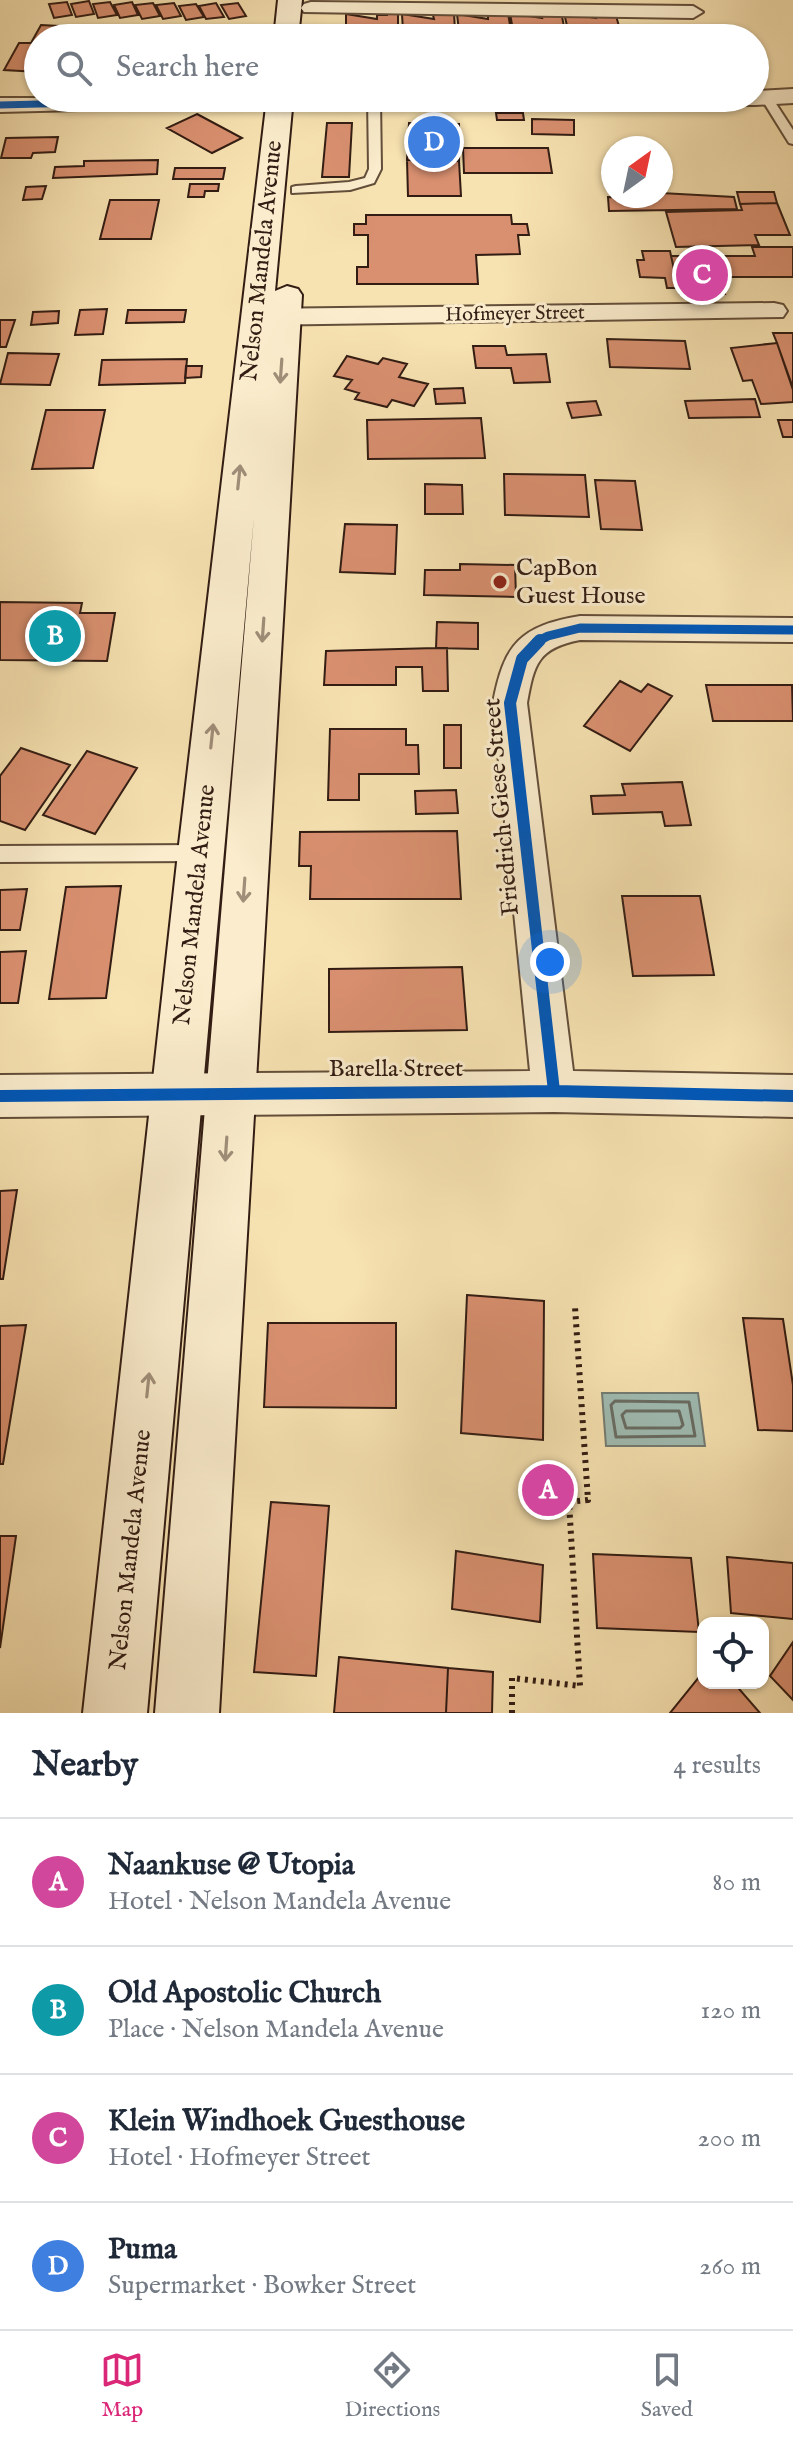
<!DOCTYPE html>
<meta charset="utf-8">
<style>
:root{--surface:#fff;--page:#f6f6f7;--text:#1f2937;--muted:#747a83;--line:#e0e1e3;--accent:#db2777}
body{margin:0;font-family:"IM FELL English",serif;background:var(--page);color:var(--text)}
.controls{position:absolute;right:24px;bottom:24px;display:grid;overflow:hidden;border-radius:16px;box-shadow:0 2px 6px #0004}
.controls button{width:72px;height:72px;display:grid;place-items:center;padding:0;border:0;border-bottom:2px solid var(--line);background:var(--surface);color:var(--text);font:40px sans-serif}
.compass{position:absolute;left:601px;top:136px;width:72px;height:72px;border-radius:50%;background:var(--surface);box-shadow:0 2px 6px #0004;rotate:33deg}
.you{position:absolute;left:550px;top:962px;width:28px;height:28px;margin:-20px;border:6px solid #fff;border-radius:50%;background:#1a73e8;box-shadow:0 0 0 12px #1a73e833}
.badge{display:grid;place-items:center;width:52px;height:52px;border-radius:50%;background:var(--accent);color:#fff;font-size:26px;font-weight:700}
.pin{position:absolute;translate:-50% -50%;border:4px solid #fff;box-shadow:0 2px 8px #0006}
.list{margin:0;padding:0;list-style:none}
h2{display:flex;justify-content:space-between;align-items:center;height:104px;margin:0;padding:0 32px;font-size:34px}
h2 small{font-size:26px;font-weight:400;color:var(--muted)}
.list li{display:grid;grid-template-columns:52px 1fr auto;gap:24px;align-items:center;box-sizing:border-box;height:128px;padding:0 32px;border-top:2px solid var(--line)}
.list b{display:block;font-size:30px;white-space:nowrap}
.list p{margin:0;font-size:26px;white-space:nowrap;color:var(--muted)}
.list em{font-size:26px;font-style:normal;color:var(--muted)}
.icon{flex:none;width:44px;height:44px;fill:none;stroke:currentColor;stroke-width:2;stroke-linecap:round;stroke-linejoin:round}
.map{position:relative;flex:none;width:793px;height:1713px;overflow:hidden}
.search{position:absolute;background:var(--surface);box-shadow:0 2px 6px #0004;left:24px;right:24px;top:24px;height:88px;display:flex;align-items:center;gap:20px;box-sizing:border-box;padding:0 28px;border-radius:44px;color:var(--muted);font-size:30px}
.sheet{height:616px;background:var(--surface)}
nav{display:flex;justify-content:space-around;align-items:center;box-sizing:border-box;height:112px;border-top:2px solid var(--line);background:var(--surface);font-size:22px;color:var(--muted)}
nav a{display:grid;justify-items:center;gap:4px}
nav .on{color:var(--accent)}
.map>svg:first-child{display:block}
</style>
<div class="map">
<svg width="793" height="1713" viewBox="0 0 793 1713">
<rect width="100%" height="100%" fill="#f7e2b1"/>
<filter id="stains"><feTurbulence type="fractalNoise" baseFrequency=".0025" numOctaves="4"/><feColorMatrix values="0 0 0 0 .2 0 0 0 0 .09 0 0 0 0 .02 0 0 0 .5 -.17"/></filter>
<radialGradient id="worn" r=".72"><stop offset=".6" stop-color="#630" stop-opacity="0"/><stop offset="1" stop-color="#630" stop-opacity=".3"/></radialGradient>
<path fill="#9fbcb3" stroke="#737c73" stroke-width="2" d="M 602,1393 L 698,1393 L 705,1446 L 606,1446 Z"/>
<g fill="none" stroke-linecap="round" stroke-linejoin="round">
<path stroke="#686c63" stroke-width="3" d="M 615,1401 L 689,1402 L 695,1436 L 616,1437 L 611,1405 Z
M 626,1411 L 679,1411 L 683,1425 L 680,1428 L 626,1428 L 622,1415 Z"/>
</g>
<path fill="#d99070" stroke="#321c13" stroke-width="2" d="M 89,1 L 94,14 L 76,17 L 71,4 Z
M 67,2 L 72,15 L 54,18 L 49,4 Z
M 110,2 L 117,15 L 98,18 L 93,4 Z
M 132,2 L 138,15 L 120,18 L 114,5 Z
M 153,3 L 160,16 L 142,19 L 135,5 Z
M 174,3 L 181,16 L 163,19 L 156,5 Z
M 216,3 L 224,17 L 206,19 L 199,6 Z
M 238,3 L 246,16 L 229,19 L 221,5 Z
M 196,4 L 204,17 L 186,20 L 179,6 Z
M 561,12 L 565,31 L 513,31 L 510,13 L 542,18 L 541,15 Z
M 615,12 L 620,30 L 568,30 L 564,13 L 596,18 L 595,14 Z
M 387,13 L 398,13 L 398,31 L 346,31 L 346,14 L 377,19 L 377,15 L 387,15 Z
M 443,13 L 454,13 L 455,31 L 403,31 L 402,14 L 434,19 L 433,15 Z
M 497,13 L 508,13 L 511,31 L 459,31 L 457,14 L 488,19 L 488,15 L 498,15 Z
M 41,25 L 96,28 L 90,38 L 38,38 L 38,72 L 4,70 L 19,43 L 31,43 Z
M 496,113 L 523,113 L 524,120 L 497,120 Z
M 197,114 L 242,138 L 212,153 L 167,128 Z
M 532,119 L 574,120 L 574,135 L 532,134 Z
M 327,123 L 352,123 L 349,177 L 322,177 Z
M 409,123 L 459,124 L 459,161 L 407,160 Z
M 58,137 L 55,152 L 33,153 L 31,158 L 1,158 L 6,138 Z
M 463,148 L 548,148 L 552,173 L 464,173 Z
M 158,160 L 157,174 L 53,178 L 55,167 L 84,166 L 84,161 Z
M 407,160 L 459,161 L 461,196 L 408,196 Z
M 175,168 L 225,168 L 223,179 L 173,179 Z
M 190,184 L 219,184 L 218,191 L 205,191 L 204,197 L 188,197 Z
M 46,186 L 42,199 L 23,200 L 26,187 Z
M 737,192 L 774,192 L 777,203 L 740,204 Z
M 661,193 L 734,197 L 737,209 L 609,211 L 608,197 L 648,198 Z
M 110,200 L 159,200 L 151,239 L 100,239 Z
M 777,203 L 790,235 L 755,235 L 759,245 L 676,247 L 666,212 L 742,210 L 740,204 Z
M 366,215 L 511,215 L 512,224 L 527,224 L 529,235 L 518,235 L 520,254 L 476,255 L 478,284 L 357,284 L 357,267 L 368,267 L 368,235 L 354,235 L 354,224 L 366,224 Z
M 752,247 L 793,247 L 793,277 L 720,277 L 725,294 L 680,294 L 671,256 L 755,256 Z
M 642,251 L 670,251 L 678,288 L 667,288 L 665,278 L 640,277 L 637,260 L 644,260 Z
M 107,309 L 103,334 L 75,335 L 80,310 Z
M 128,310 L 186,310 L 184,322 L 126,323 Z
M 59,311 L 58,323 L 31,325 L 33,312 Z
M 0,320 L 15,320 L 6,347 L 0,347 Z
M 773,333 L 793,333 L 793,388 L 777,343 Z
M 607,339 L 685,341 L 690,369 L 610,367 Z
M 777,343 L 793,390 L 793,402 L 761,404 L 752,380 L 743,381 L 731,348 Z
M 473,346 L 505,346 L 507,355 L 546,354 L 550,382 L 514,383 L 511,368 L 476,368 Z
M 8,353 L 59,354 L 50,385 L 0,384 Z
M 347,356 L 378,364 L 383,358 L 407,364 L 399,377 L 428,384 L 414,406 L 392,400 L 387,407 L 355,399 L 359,393 L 345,389 L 352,380 L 334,376 Z
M 187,359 L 185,383 L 99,385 L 102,360 Z
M 186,366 L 202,366 L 201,377 L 185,378 Z
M 463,388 L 465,403 L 436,404 L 434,389 Z
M 755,399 L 760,417 L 689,418 L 685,401 Z
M 596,401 L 601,415 L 572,418 L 567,403 Z
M 46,410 L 105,410 L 93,468 L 32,469 Z
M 481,418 L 485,458 L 368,459 L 367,420 Z
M 778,420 L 793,420 L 793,437 L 783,437 Z
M 504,474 L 585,475 L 589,517 L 505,515 Z
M 595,480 L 635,481 L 642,530 L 601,529 Z
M 425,484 L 462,485 L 463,514 L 425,514 Z
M 345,524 L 397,525 L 395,574 L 340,572 Z
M 460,564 L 515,565 L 516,597 L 424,595 L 425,570 L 460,570 Z
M 0,602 L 82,603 L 80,613 L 115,613 L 107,661 L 0,660 Z
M 437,622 L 478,623 L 478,649 L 436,648 Z
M 436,648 L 447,648 L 448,691 L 423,691 L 422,667 L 396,667 L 396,685 L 324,685 L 326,651 Z
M 620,681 L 641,692 L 648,684 L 672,696 L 630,751 L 584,726 Z
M 706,685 L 792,685 L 793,721 L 713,721 Z
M 444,725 L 461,725 L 461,768 L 444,768 Z
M 330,729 L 406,729 L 406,745 L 418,745 L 419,774 L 359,774 L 359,800 L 328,800 Z
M 21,748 L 70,765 L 25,830 L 0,821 L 0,776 Z
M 87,751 L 137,768 L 95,834 L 43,815 Z
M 682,782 L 691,825 L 665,826 L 662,812 L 593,814 L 591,796 L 625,795 L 622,784 Z
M 456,790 L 458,813 L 416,814 L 415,791 Z
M 457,831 L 461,899 L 310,899 L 311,866 L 299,866 L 300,832 Z
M 121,886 L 106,998 L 49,999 L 66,887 Z
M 27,889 L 20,930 L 0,930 L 0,890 Z
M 622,896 L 700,896 L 714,975 L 633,976 Z
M 26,951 L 18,1003 L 0,1003 L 0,952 Z
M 462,967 L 467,1030 L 329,1032 L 329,969 Z
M 17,1190 L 3,1279 L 0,1279 L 0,1191 Z
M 467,1295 L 544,1301 L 543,1440 L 461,1433 Z
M 743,1318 L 783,1319 L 793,1385 L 793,1431 L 758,1430 Z
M 268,1323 L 396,1323 L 396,1408 L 264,1407 Z
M 26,1325 L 3,1464 L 0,1464 L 0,1326 Z
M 271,1502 L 329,1506 L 316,1676 L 254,1672 Z
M 0,1536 L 16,1536 L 0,1648 Z
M 456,1551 L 543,1565 L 540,1622 L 452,1609 Z
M 593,1554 L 691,1558 L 699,1632 L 597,1628 Z
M 727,1557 L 793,1563 L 793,1619 L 731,1613 Z
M 793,1642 L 793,1700 L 770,1676 Z
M 339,1657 L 448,1668 L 446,1713 L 334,1713 Z
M 448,1668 L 493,1672 L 492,1713 L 446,1713 Z
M 703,1672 L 703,1683 L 734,1683 L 760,1713 L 670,1713 Z"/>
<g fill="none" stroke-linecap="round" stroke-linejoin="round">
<defs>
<path id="lane" d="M 767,95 L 771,96 L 793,130 L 793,144 L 789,143 L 761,98 Z
M 368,98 L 380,98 L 381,169 L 374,183 L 350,190 L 292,193 L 292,187 L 296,186 L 349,182 L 365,178 L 369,169 Z
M 200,845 L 207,847 L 210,853 L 207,859 L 200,861 L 0,862 L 0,846 Z"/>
<path id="street" d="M 311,2 L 693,6 L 703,12 L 693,18 L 304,12 L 301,8 L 304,4 Z
M 793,89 L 793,103 L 755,105 L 280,105 L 0,112 L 0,98 L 755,98 L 755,91 Z
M 774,303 L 783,305 L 787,311 L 783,317 L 255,325 L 246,323 L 242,317 L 246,311 L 255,309 Z
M 580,616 L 793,618 L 793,642 L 580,640 C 538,648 534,664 527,703 L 573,1071 L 793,1075 L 793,1117 L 554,1112 L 0,1117 L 0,1075 L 530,1071 L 493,703 C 504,644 520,626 580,616 Z"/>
<path id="secondary" d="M 278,0 L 302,0 L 298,38 L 274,38 Z
M 267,98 L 293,98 L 275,291 L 287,286 L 298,289 L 302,295 L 219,1713 L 155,1713 L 254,516 L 147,1713 L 83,1713 L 178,853 Z"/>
</defs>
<use href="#lane" stroke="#634e3a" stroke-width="4"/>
<use href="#street" stroke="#634e3a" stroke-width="4"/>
<use href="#secondary" stroke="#321c13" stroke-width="4"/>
<path stroke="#321c13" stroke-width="6" stroke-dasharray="3 5" stroke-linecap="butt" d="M 512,1713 L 512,1678 L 580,1686 L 569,1502 L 588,1500 L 575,1307"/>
<use href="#lane" fill="#faeccc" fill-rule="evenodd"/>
<use href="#street" fill="#faeccc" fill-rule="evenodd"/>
<use href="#secondary" fill="#faeccc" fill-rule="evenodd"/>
<defs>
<path id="cycleway-far2" d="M 0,105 L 280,98 L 743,98"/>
<path id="cycleway-far1" d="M 536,642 L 548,636 L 580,628 L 793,630"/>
<path id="cycleway" d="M 540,640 L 522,659 L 510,703 L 554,1091
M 0,1096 L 554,1091 L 793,1096"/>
</defs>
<use href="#cycleway-far2" stroke="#faeccc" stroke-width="10"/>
<use href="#cycleway-far1" stroke="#faeccc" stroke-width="13"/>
<use href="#cycleway" stroke="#faeccc" stroke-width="17"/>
<use href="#cycleway-far2" stroke="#0057b8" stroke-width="7"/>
<use href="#cycleway-far1" stroke="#0057b8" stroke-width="9"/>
<use href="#cycleway" stroke="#0057b8" stroke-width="12"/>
</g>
<defs><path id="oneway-shaft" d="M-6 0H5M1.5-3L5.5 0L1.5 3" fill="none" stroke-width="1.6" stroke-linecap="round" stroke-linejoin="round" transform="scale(2)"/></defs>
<g stroke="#a08e79">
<use href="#oneway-shaft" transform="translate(281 371) rotate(94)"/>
<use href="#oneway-shaft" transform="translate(239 477) rotate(-84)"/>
<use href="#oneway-shaft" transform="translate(263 630) rotate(94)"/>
<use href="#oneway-shaft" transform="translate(212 736) rotate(-84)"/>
<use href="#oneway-shaft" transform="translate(244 890) rotate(94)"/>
<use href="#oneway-shaft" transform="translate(226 1149) rotate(94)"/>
<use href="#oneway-shaft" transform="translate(148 1385) rotate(-84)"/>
</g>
<circle fill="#8f2418" stroke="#faeccc" stroke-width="3" cx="500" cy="582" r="8"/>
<g text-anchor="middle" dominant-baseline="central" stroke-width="6" stroke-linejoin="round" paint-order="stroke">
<g font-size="20" fill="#321c13" stroke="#faeccc">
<text transform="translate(515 314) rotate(-1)">Hofmeyer Street</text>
</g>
<g font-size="24" fill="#321c13" stroke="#faeccc">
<text transform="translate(262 261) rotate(-84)">Nelson Mandela Avenue</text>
<text transform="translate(502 807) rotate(-95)">Friedrich Giese Street</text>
<text transform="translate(195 905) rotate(-84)">Nelson Mandela Avenue</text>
<text x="396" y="1069">Barella Street</text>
<text transform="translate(131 1550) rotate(-84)">Nelson Mandela Avenue</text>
</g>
<g font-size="24" fill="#321c13" stroke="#faeccc" text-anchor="start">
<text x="516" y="568">CapBon<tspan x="516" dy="28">Guest House</tspan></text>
</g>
</g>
<rect width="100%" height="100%" filter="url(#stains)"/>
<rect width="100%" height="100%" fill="url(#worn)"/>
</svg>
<div class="controls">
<button><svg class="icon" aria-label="locate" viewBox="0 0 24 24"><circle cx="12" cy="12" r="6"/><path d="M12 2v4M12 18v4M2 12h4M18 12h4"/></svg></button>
</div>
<svg class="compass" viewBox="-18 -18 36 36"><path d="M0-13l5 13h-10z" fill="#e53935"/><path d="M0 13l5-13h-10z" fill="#747a83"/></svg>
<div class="you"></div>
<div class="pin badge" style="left:548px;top:1490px;background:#d1479c">A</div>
<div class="pin badge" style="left:55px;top:636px;background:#0f9aa8">B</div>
<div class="pin badge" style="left:702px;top:275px;background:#d1479c">C</div>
<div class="pin badge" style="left:434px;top:142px;background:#3f7fe0">D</div>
<div class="search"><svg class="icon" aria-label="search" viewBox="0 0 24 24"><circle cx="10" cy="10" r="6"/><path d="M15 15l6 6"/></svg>Search here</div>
</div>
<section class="sheet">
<h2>Nearby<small>4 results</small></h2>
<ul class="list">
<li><span class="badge" style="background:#d1479c">A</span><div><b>Naankuse @ Utopia</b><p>Hotel · Nelson Mandela Avenue</p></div><em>80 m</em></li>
<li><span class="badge" style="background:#0f9aa8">B</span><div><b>Old Apostolic Church</b><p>Place · Nelson Mandela Avenue</p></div><em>120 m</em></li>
<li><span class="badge" style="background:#d1479c">C</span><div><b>Klein Windhoek Guesthouse</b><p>Hotel · Hofmeyer Street</p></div><em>200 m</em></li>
<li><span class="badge" style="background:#3f7fe0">D</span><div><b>Puma</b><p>Supermarket · Bowker Street</p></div><em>260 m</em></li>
</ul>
</section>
<nav>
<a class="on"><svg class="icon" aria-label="map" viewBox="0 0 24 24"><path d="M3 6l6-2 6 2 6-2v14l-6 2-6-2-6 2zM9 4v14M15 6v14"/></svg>Map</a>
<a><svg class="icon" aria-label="directions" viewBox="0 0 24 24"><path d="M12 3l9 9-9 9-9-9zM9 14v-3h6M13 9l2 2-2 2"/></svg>Directions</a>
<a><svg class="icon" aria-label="saved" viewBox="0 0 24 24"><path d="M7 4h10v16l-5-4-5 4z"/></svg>Saved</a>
</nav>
